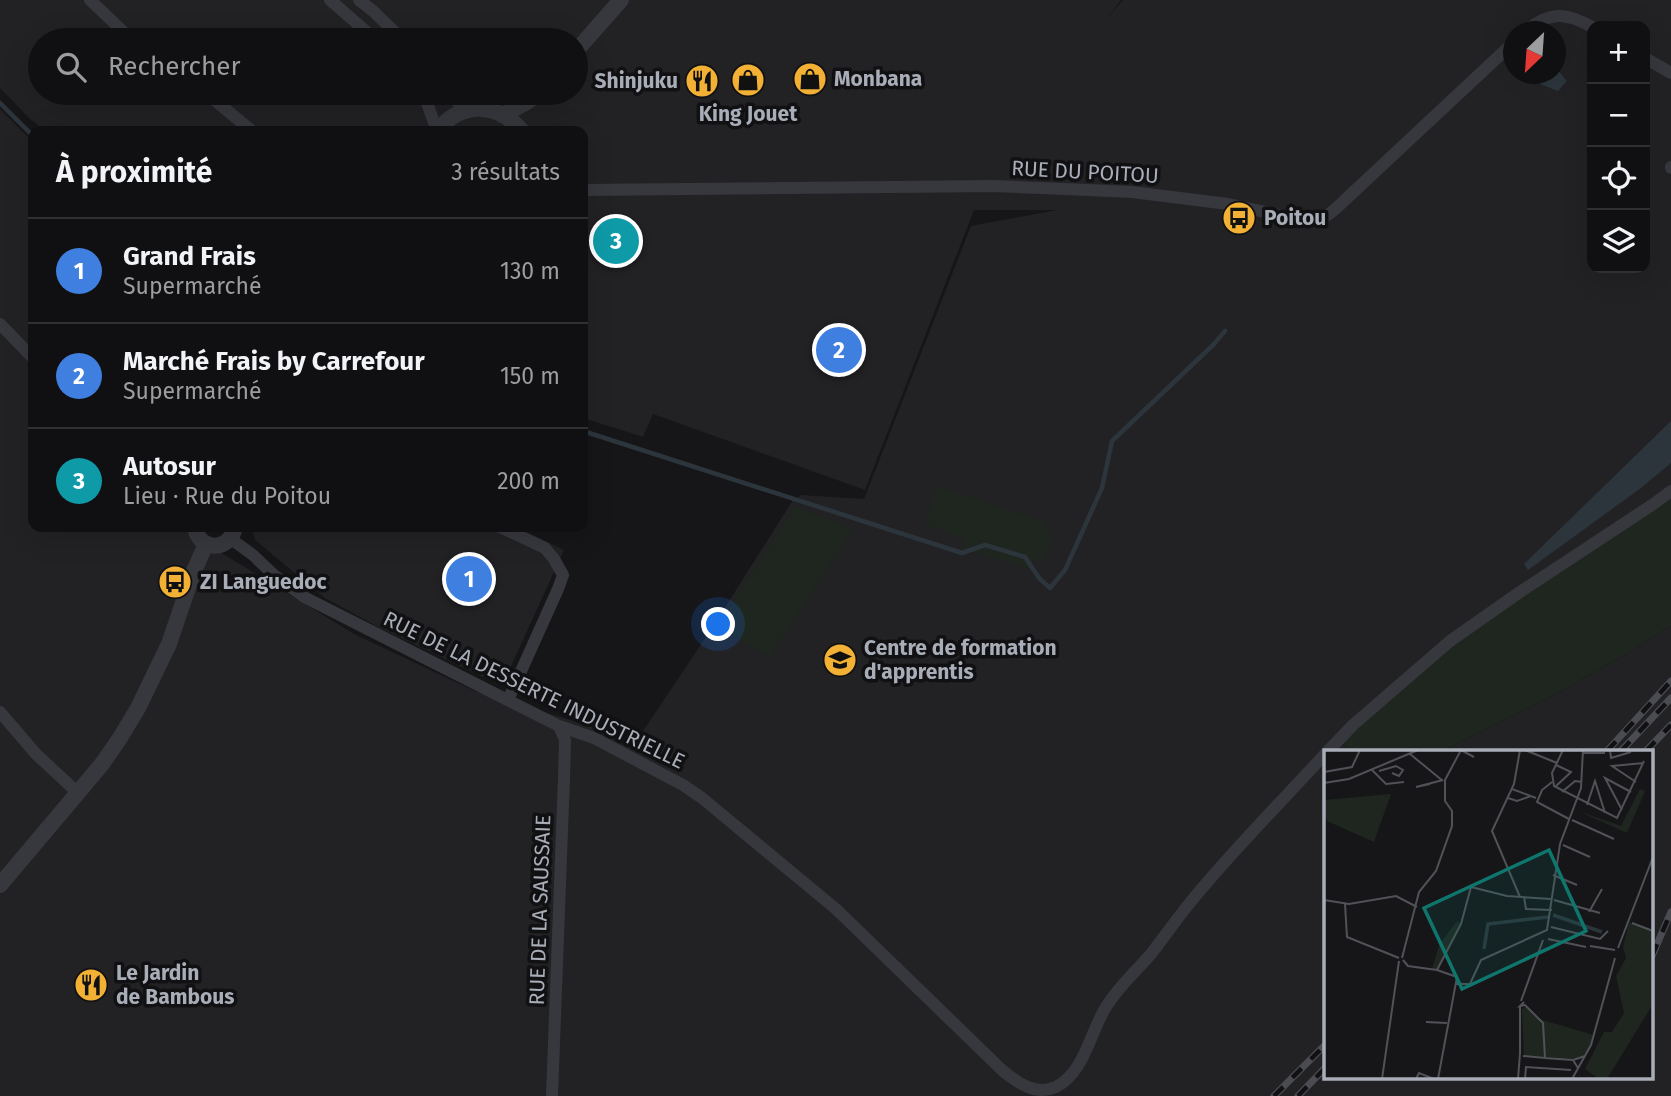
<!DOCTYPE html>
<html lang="fr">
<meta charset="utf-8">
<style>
:root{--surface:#101012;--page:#19191b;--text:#f1f3f6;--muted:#9c9d9f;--line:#303032;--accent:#f2b134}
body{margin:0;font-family:"Fira Sans",sans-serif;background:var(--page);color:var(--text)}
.controls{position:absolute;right:21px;top:21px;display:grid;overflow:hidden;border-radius:14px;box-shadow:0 7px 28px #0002}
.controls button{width:63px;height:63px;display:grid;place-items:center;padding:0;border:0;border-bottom:2px solid var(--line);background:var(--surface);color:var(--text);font:35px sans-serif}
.compass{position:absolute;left:1503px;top:21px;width:63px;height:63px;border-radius:50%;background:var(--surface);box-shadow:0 7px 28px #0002;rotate:205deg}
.you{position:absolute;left:719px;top:625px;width:24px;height:24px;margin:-18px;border:5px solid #fff;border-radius:50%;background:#1a73e8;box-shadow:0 0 0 10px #1a73e833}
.badge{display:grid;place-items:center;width:46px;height:46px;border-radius:50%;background:var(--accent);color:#fff;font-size:23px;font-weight:700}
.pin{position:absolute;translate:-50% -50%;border:4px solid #fff;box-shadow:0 2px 7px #0006}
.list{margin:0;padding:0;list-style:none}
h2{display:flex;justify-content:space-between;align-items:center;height:91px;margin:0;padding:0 28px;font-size:30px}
h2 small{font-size:23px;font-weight:400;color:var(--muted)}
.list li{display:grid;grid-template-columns:46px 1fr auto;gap:21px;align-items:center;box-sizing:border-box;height:105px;padding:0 28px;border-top:2px solid var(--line)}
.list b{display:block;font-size:26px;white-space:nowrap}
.list p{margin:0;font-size:23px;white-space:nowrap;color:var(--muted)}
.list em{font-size:23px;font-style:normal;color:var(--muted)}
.icon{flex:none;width:38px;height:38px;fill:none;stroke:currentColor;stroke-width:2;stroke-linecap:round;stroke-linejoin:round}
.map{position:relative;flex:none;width:1671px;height:1096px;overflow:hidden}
.search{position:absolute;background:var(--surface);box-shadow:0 7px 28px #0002;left:28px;top:28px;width:560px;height:77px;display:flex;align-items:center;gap:18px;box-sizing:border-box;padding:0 24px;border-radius:38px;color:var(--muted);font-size:26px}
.panel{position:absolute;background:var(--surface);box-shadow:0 7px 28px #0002;left:28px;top:126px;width:560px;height:406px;border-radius:14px}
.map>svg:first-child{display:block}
</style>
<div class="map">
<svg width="1671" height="1096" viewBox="0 0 1671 1096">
<rect width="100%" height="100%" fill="#161618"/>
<path fill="#222225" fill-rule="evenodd" d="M 0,0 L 1121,0 L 1107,18 L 1123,0 L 1671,0 L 1671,490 L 1339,740 L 1350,751 L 1326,751 L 1326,1077 L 1652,1077 L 1652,751 L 1442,751 L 1556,694 L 1621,657 L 1671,626 L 1671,1096 L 0,1096 L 0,109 L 33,142 L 33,527 L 179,527 L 354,634 L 477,692 L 637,740 L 712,628 L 793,500 L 796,501 L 800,495 L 864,499 L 971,226 L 1057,210 L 974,210 L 865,490 L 653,414 L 643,437 L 583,418 L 583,131 L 45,131 L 29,118 L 0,88 ZM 1592,26 L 1645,26 L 1645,268 L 1592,268 ZM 1514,32 L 1556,32 L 1556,74 L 1514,74 ZM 40,40 L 576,40 L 576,93 L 40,93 Z
M 252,527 L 516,527 L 564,550 L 502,686 L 378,627 L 325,598 L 255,540 Z"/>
<path fill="#1e261f" d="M 938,486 L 1044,521 L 1053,539 L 1043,562 L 1033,560 L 1030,569 L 962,549 L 964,539 L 924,524 Z
M 1671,490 L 1671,626 L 1621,657 L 1556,694 L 1442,751 L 1350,751 L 1339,739 L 1449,641 Z
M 795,507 L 853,529 L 769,657 L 718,626 Z"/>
<path fill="#2c353c" d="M 1556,68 L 1567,81 L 1558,91 L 1522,77 L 1526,74 L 1556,74 Z
M 1671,421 L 1671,463 L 1641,488 L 1528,570 L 1524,564 Z"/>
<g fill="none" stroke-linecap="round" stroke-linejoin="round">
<path stroke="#2c353c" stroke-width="4.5" d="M 0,103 L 33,136
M 583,431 L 962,553 L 985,545 L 1025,557 L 1039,578 L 1050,588 L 1065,570 L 1102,488 L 1112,441 L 1213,345 L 1225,331"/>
<path stroke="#37383d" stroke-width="12" d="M 90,0 L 132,40
M 330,0 L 376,40
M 359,0 L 373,11 L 403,40
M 1524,32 C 1549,11 1566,12 1592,27
M 1645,58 L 1671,73
M 206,93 L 252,131
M 421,93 L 426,100 L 437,131
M 446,93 L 468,110
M 1671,167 L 1671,168
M 583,190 L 994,186 L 1088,190 L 1132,192 L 1228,204 L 1302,220 C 1324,222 1331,213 1346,199 L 1514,42
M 0,324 L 33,358
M 500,527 L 545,548 L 554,559 L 563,575 L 558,589 L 508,700
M 231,539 L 253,555 L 275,576 L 306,598 L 559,726 L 594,738 L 683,785 L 702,798 L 836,909 L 1003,1071 C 1018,1083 1036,1096 1056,1087 C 1085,1072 1090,1032 1106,1007 C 1118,987 1136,971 1151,954 C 1165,936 1178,917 1193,899 C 1235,848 1282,801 1326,753
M 0,712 L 36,754 L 78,793
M 1328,751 L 1353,725 L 1450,641 L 1520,592 L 1652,505 L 1671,491
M 552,1096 L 564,778 L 565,740 L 559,726"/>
<path stroke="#37383d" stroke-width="16" d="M 576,51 L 621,0
M 503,115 L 525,103 L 540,93
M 437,131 C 462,101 497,102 522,131
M 195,527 C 199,552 230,552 235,527
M 0,885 L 102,764 L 120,738 L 138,708 L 169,644 L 193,573 L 206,544"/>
<defs>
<path id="rail" d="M 1607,751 L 1671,681
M 1621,751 L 1671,698
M 1646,751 L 1671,725
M 1652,956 L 1671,912
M 1274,1096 L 1326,1044
M 1298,1096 L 1326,1067"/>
</defs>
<use href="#rail" stroke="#4a4c52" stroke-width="7"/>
<use href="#rail" stroke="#111113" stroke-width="4.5" stroke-dasharray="13" stroke-linecap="butt"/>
</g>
<defs>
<symbol id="shop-disc" viewBox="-11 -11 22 22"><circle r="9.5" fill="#f2b134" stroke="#111113"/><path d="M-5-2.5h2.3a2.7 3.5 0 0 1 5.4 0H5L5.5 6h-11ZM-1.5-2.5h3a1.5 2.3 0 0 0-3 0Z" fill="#111"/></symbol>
<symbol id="restaurant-disc" viewBox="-11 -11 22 22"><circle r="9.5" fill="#f2b134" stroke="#111113"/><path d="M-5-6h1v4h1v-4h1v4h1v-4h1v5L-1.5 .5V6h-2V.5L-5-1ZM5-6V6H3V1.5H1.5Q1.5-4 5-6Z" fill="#111"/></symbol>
<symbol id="bus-disc" viewBox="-11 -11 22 22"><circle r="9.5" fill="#f2b134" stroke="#111113"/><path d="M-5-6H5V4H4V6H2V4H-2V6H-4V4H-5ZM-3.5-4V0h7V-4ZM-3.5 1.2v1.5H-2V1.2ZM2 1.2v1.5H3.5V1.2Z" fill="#111"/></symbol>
<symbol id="school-disc" viewBox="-11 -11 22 22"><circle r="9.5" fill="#f2b134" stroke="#111113"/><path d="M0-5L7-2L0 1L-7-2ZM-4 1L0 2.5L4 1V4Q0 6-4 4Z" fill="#111"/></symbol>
</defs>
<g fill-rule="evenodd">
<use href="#shop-disc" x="791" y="60" width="38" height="38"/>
<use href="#shop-disc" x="729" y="61" width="38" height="38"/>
<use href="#restaurant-disc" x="683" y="62" width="38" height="38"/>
<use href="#bus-disc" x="1220" y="199" width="38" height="38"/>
<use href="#bus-disc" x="156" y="563" width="38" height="38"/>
<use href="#school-disc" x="821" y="641" width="38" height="38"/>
<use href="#restaurant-disc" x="72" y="966" width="38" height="38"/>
</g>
<g text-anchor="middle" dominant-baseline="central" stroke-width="7" stroke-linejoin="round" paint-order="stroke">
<g font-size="21" font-weight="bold" fill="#a8adb8" stroke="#111113" text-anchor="start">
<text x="834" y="79">Monbana</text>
<text x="678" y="81" text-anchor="end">Shinjuku</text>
<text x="748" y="114" text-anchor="middle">King Jouet</text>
<text x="1264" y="218">Poitou</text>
<text x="200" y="582">ZI Languedoc</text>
<text x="864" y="648">Centre de formation<tspan x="864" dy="24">d'apprentis</tspan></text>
<text x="116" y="973">Le Jardin<tspan x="116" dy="24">de Bambous</tspan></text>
</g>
<g font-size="21" fill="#a8adb8" stroke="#111113">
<text transform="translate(1085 172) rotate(3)">RUE DU POITOU</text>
<text transform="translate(534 690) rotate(26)">RUE DE LA DESSERTE INDUSTRIELLE</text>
<text transform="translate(540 910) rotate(-88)">RUE DE LA SAUSSAIE</text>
</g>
</g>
<g transform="translate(1324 750)">
<rect width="329" height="329" fill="#161618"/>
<path d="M 316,39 L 321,41 L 303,83 L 254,61 L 297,76 ZM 67,44 L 50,92 L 3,71 L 0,64 L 0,50 ZM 133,171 L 137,173 L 113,220 L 108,219 L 115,195 ZM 305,172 L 329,182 L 329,254 L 283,329 L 275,329 L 261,319 L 280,282 L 288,282 L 300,263 L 292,226 L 302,208 L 299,197 ZM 202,257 L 215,269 L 270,285 L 263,303 L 255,309 L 200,306 L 198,259 Z" fill="#1e261f"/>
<path fill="none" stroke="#2c353c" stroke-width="3.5" d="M 229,165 L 278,182M 160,199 L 164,174 L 224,167"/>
<path fill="none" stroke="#505258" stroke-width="2" d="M 201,0 L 233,13M 239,0 L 228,23 L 230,36 L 293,68 L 320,11M 286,0 L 287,8 L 307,2M 259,3 L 281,3M 86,4 L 119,31M 47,19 L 62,34 L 80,32M 55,21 L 72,16 L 79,20 L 75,26 L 68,23M 0,22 L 28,17 L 36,0M 228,32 L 218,40 L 213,52 L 245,69M 312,32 L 288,16 L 320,13M 0,33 L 25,29 L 94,0M 106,34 L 92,37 L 119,30M 231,37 L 247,22 L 232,15M 188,39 L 212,48M 238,42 L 251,31 L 258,32M 184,48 L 193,51 L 207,46M 263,55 L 271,31 L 281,63M 298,60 L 281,28 L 307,42M 248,70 L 290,89M 239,95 L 266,107M 229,125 L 253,135M 196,147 L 168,81 L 190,34 L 196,0M 200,147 L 202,159 L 228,160M 0,150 L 25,154 L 72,146 L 93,157M 230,150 L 276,163M 21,154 L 23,187 L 75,208M 265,162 L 278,139M 308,173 L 329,181M 227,177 L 276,189 L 284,181M 224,189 L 262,197M 266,196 L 291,200M 294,198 L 329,107M 78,208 L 95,142 L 112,121 L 128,76 L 128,61 L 121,51 L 121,30 L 137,0 L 150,7M 79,210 L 84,216 L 113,220M 113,220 L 137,174 L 147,137 L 183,146 L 227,149M 113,220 L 133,227 L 114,329M 131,234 L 146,234 L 157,210 L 223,180 L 236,94 L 257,38 L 259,0M 197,251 L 219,190M 196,256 L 196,303M 102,272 L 123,273M 199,306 L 221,308 L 219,273 L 201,255 L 196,256 L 200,252M 221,308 L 249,310M 254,318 L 249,310 L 261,306M 58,329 L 75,211M 92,329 L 95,323 L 110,329M 194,329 L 196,303M 201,329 L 202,317 L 247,320M 248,329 L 267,295 L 291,208"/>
<path fill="#0f766e" fill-opacity="0.15" stroke="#0f766e" stroke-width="3.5" d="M 225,100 L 262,181 L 138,239 L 100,158 Z"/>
<rect width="329" height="329" fill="none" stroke="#a8adb8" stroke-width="3.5"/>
</g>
</svg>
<div class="controls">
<button>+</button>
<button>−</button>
<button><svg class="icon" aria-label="locate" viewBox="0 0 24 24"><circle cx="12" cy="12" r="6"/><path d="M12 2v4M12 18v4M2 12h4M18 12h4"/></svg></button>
<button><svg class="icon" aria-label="layers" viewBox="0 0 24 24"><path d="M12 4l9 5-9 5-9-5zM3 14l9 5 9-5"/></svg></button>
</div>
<svg class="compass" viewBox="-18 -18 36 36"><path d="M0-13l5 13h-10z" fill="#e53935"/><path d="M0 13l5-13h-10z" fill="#9c9d9f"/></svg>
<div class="you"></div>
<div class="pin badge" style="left:469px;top:579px;background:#3f7fe0">1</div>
<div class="pin badge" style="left:839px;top:350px;background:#3f7fe0">2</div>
<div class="pin badge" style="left:616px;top:241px;background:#0f9aa8">3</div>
<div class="search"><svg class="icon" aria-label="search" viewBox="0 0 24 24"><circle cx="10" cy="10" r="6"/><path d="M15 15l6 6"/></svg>Rechercher</div>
<section class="panel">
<h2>À proximité<small>3 résultats</small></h2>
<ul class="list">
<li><span class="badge" style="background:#3f7fe0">1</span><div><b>Grand Frais</b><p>Supermarché</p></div><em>130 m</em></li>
<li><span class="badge" style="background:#3f7fe0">2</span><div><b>Marché Frais by Carrefour</b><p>Supermarché</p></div><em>150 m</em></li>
<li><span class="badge" style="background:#0f9aa8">3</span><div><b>Autosur</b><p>Lieu · Rue du Poitou</p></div><em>200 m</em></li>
</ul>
</section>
</div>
